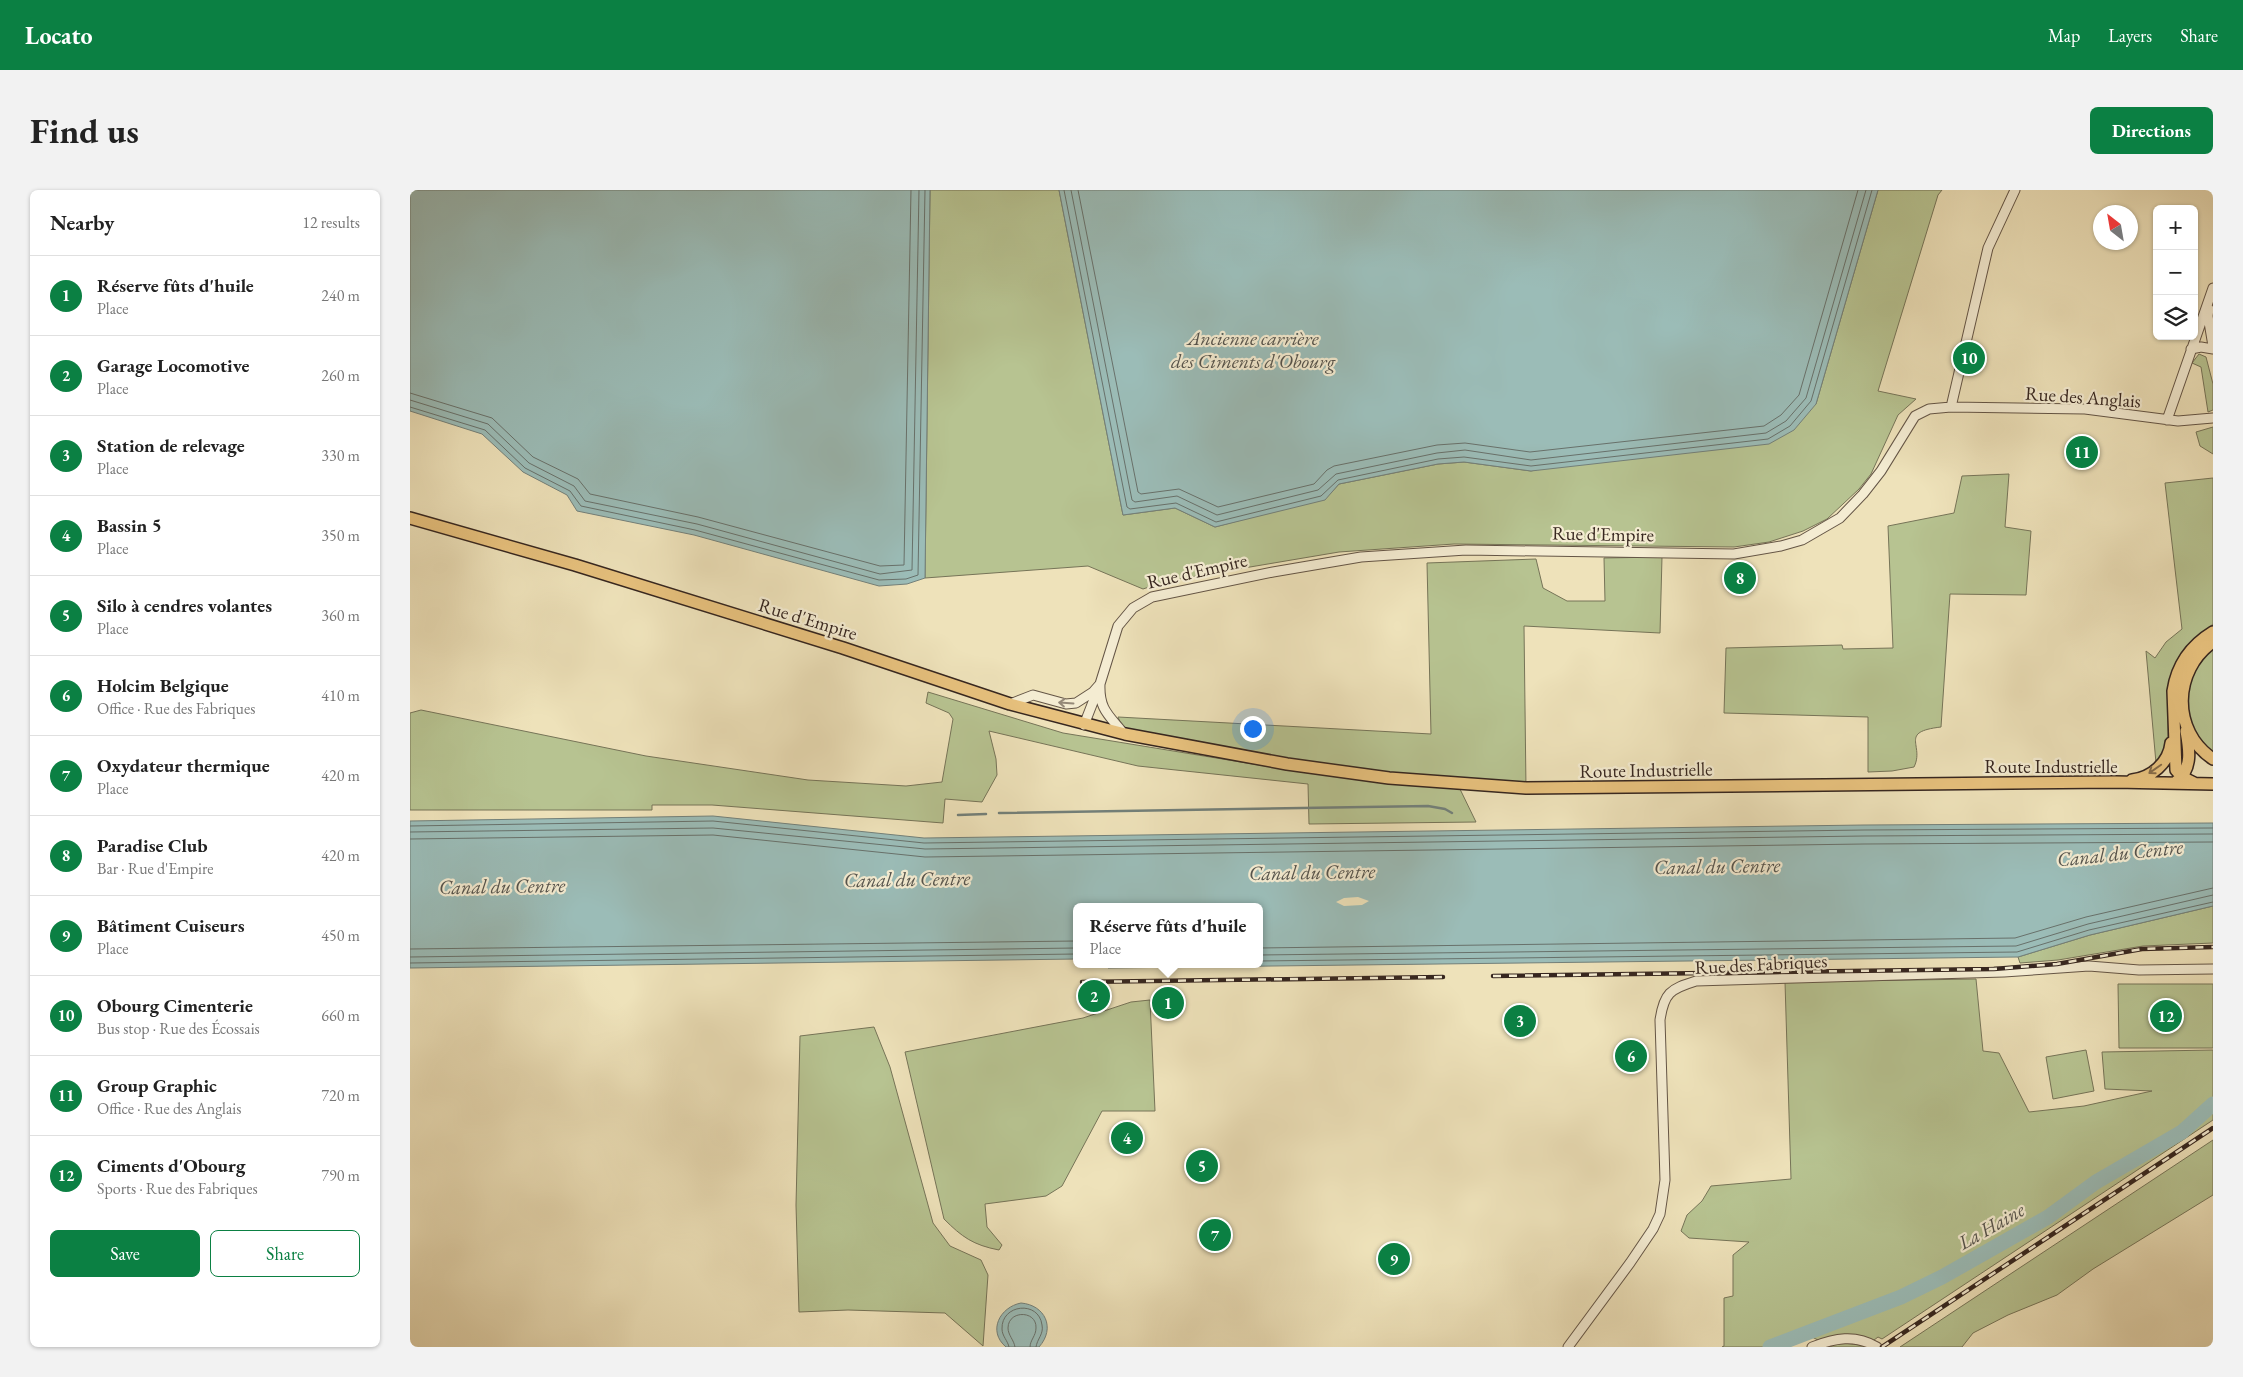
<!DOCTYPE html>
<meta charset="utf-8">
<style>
:root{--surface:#fff;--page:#f2f2f2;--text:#222;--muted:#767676;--line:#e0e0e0;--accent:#0b8043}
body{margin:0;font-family:"EB Garamond",serif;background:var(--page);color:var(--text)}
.controls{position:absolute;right:15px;top:15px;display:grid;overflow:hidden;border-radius:8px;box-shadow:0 1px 4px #0004}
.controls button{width:45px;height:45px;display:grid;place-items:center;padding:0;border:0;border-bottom:1px solid var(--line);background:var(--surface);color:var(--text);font:25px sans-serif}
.compass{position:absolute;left:1683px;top:15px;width:45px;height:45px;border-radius:50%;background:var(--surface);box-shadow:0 1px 4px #0004;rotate:329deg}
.you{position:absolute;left:842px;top:538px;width:18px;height:18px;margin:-12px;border:4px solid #fff;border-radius:50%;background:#1a73e8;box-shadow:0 0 0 8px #1a73e833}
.badge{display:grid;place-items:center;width:32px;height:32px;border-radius:50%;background:var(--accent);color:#fff;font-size:16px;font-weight:700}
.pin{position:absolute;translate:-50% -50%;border:2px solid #fff;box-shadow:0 1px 5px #0006}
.popup{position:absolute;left:663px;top:713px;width:190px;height:65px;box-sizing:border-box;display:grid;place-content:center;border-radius:8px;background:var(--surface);filter:drop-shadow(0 1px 4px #0005);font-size:16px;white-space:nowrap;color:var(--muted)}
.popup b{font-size:19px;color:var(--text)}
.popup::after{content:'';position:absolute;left:50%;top:100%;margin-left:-10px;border:10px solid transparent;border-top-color:var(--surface)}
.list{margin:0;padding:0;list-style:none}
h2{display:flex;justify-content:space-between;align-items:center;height:65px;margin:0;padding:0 20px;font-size:21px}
h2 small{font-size:16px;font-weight:400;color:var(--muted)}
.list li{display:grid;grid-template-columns:32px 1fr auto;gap:15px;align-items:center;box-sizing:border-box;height:80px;padding:0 20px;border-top:1px solid var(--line)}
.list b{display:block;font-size:19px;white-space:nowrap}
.list p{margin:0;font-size:16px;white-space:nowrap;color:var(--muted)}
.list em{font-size:16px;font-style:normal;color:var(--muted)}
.actions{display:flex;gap:10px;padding:15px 20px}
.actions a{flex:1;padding:11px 0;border:1px solid var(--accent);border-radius:8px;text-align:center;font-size:18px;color:var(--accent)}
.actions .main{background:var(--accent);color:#fff}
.icon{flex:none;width:28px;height:28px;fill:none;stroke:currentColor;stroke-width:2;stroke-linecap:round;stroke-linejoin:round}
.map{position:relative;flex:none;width:1803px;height:1157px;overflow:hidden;border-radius:8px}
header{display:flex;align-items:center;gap:30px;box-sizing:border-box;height:70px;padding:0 25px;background:var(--accent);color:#fff}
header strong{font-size:24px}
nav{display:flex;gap:28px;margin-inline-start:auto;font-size:18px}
.intro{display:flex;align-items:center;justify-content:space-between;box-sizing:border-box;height:120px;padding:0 30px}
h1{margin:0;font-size:35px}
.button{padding:12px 22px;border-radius:8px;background:var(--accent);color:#fff;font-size:18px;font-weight:700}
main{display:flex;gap:30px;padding:0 30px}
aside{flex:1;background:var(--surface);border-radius:8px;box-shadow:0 1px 4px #0004}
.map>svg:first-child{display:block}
</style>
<header>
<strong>Locato</strong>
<nav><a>Map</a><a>Layers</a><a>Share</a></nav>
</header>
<div class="intro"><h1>Find us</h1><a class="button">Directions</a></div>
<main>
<aside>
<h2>Nearby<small>12 results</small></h2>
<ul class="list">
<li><span class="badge">1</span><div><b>Réserve fûts d'huile</b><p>Place</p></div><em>240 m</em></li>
<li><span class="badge">2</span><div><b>Garage Locomotive</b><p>Place</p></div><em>260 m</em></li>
<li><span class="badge">3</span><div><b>Station de relevage</b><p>Place</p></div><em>330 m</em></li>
<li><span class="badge">4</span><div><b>Bassin 5</b><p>Place</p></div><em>350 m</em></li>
<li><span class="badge">5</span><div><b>Silo à cendres volantes</b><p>Place</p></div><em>360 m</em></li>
<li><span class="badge">6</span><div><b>Holcim Belgique</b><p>Office · Rue des Fabriques</p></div><em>410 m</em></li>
<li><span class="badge">7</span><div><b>Oxydateur thermique</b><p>Place</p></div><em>420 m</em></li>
<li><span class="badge">8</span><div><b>Paradise Club</b><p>Bar · Rue d'Empire</p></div><em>420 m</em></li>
<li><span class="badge">9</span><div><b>Bâtiment Cuiseurs</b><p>Place</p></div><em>450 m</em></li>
<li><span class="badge">10</span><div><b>Obourg Cimenterie</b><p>Bus stop · Rue des Écossais</p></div><em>660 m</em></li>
<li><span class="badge">11</span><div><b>Group Graphic</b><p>Office · Rue des Anglais</p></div><em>720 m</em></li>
<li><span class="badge">12</span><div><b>Ciments d'Obourg</b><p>Sports · Rue des Fabriques</p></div><em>790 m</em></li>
</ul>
<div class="actions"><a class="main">Save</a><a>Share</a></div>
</aside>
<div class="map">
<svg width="1803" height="1157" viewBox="0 0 1803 1157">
<rect width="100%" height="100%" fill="#eee2ba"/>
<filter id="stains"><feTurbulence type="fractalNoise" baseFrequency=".004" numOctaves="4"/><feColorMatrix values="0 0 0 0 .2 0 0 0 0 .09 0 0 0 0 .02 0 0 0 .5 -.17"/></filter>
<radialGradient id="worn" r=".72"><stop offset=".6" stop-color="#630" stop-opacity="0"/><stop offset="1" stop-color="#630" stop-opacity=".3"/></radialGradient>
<path fill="#b7c391" stroke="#767458" d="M 520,0 L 649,0 L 713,325 L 765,318 L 805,337 L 917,307 L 929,294 L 1028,274 L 1054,272 L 1121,281 L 1406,214 L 1468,0 L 1532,0 L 1528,5 L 1468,201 L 1506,209 L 1488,225 L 1461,284 L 1449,299 L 1417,329 L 1393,341 L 1359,352 L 1324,357 L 1044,354 L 929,362 L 757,391 L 733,399 L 678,376 L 515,388 Z
M 1789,164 L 1796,167 L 1803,194 L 1803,220 L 1798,222 L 1791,177 L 1782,173 Z
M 1803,237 L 1803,264 L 1790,256 L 1786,242 Z
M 1599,284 L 1595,337 L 1621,341 L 1616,405 L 1540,404 L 1531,537 C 1488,542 1515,555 1504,577 L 1482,581 L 1458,582 L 1458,527 L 1314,523 L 1316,458 L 1432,455 L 1433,459 L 1483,458 L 1478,336 L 1544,323 L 1552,286 Z
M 1803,288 L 1803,434 L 1786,448 L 1758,502 L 1758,557 L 1746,573 L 1736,461 L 1745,468 L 1756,452 L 1772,439 L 1755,293 Z
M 1252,367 L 1250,443 L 1114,436 L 1116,598 L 1048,595 L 1066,632 L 899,634 L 898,594 L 728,576 L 579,541 L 586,569 L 587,585 L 572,612 L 535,609 L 533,633 L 302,615 L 242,615 L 242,620 L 0,620 L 0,523 L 11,520 L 236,566 L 398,590 L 496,596 L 532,592 L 543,529 L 539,523 L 516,513 L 518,502 L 653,543 L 898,583 L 898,578 L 715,544 L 708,527 L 1021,544 L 1017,373 L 1126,369 L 1133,398 L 1157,411 L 1195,411 L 1194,368 Z
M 1803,455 L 1803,565 L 1792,557 L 1775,523 L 1777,489 Z
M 1803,716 L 1803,753 L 1733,756 L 1648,770 L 1610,773 L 1608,767 L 1680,745 Z
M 1566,789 L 1573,861 L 1589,863 L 1619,922 L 1674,916 L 1742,901 L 1695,899 L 1692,862 L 1803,860 L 1803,930 L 1472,1149 L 1468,1147 L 1455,1157 L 1422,1157 L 1402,1147 L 1377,1157 L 1312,1157 L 1314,1156 L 1314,1108 L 1323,1106 L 1323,1065 L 1339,1052 L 1279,1048 L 1271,1041 L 1277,1025 L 1292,1011 L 1301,996 L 1381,989 L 1375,792 Z
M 1708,794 L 1803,794 L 1803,858 L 1709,858 Z
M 740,810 L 745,921 L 692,921 L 652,996 L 636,1006 L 575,1014 L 577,1037 L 592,1055 L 589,1060 C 563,1055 552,1047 534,1029 L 495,862 L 673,828 L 721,812 Z
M 464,837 L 480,877 L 523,1033 L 540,1056 L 571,1070 L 578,1085 L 573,1156 L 535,1123 L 438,1120 L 389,1122 L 386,1015 L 390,846 Z
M 1676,860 L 1684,901 L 1643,909 L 1636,867 Z
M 1803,950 L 1803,1005 L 1683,1079 L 1647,1105 L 1598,1125 L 1563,1143 L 1552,1157 L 1490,1157 Z"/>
<path fill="#9bbcb7" stroke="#73807a" d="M 0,0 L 520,0 L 515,388 L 497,394 L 469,396 L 284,345 L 167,321 L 157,305 L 113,282 L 72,244 L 0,221 Z
M 649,0 L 1468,0 L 1406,214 L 1384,240 L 1359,254 L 1121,281 L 1054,272 L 1028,274 L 929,294 L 915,310 L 805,337 L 765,318 L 713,325 Z
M 303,626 L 514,648 L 1454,635 L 1803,633 L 1803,716 L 1680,745 L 1608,767 L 698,778 L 698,774 L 849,774 L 849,717 L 667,717 L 667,769 L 0,778 L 0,631 Z
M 611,1113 C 635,1115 646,1138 629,1157 L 596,1157 C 577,1141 590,1117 611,1113 Z"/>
<path fill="#eee2ba" d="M 948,707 L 959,711 L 952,715 L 934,716 L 926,712 L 934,708 Z"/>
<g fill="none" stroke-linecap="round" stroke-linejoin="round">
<path stroke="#68716b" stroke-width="1" d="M 654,0 L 717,317 L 720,319 L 766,313 L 806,332 L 911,306 L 928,290 L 1028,269 L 1054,267 L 1121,276 L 1358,249 L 1380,236 L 1401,211 L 1462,0
M 661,0 L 722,310 L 725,312 L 767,306 L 807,325 L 908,300 L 926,284 L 1027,263 L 1055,260 L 1121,270 L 1356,243 L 1376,231 L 1396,208 L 1456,0
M 668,0 L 728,302 L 731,304 L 769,299 L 808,317 L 904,294 L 917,280 L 924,276 L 1027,255 L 1055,253 L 1120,262 L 1354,236 L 1371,225 L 1389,205 L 1448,0
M 0,203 L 82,228 L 123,267 L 168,289 L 180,304 L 288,327 L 470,376 L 494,375 L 501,0
M 0,210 L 78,234 L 119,273 L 164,296 L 175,311 L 287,334 L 470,384 L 502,380 L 509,0
M 0,217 L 75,240 L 115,278 L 160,301 L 171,316 L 285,340 L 469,390 L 496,389 L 508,385 L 515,0
M 0,636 L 303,631 L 514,653 L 1454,640 L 1803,638
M 0,642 L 303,638 L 515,659 L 1454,646 L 1803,644
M 0,649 L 303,645 L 515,667 L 1454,654 L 1803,652
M 849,758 L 1605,748 L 1676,727 L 1803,698
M 0,759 L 667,751
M 849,765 L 1606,756 L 1678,734 L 1803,705
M 0,767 L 667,758
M 849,771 L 1607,762 L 1679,740 L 1803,712
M 0,773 L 667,764
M 599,1157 C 598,1151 592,1146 592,1139 C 591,1114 629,1110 632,1135 C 634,1144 627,1149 626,1157
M 605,1157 C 604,1150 598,1145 598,1138 C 598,1120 627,1120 626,1138 C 626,1146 620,1150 620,1157"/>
<path stroke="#73807a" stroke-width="2.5" d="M 589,623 L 1018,616 L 1035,619 L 1042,623
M 548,625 L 576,624"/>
<path stroke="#9bbcb7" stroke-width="15" d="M 1360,1157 L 1491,1107 L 1532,1087 L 1638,1027 L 1686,992 L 1772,942 L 1803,914"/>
<defs>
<path id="minor" d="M 1799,119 L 1798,126 L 1803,156
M 1781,159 L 1791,157 L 1803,159
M 1541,217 L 1578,58 L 1605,0
M 1757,230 L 1803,98
M 600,514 L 623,505 L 656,514 L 666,513 L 683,502 L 690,494 C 689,520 699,525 714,544
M 674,535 L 690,494 L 708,436 L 723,418 L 742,407 L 863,382 L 951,367 L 1056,360 L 1324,364 L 1371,356 L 1392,350 L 1430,328 L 1453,304 L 1471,281 L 1505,226 L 1519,219 L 1541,217 L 1675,219 L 1768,231 L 1803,228
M 1158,1157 L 1220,1073 L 1243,1039 L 1250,1024 L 1255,990 L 1250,830 C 1254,803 1260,799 1286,791 L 1594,782 L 1679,776 L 1729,780 L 1803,779
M 1402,1157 C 1425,1148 1445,1144 1467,1157"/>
<path id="major" d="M 0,328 L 165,375 L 433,458 L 600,514 L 715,544 L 877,574 L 979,588 L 1116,598 L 1705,592 L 1803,594
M 1803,452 C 1763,480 1761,541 1803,569
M 1722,590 C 1741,588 1759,573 1761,553
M 1767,591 C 1783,578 1779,558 1776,541
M 1784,593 L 1772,587 L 1766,580 L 1763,501 C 1767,475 1780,456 1803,442"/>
</defs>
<use href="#minor" stroke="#645546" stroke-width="11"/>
<use href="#major" stroke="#36261f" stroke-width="14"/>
<use href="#minor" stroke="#f4ecd2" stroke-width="9"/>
<use href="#major" stroke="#e7c17d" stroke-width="11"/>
<defs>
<path id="rail" d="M 1083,786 L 1584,779 L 1647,774 L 1732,759 L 1803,757
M 672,792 L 1033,787
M 1472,1157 L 1803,938"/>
</defs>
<use href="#rail" stroke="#36261f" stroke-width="4.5"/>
<use href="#rail" stroke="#f4ecd2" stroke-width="2.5" stroke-dasharray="8" stroke-linecap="butt"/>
</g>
<defs><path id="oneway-shaft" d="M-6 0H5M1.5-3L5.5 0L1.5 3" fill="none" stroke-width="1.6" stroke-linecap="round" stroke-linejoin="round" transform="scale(1.25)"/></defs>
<use stroke="#958978" href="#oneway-shaft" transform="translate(656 513) rotate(-176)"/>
<use stroke="#866c49" href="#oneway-shaft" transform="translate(1745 579) rotate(145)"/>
<g text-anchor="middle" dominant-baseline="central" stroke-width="4.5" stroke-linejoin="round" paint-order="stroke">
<g font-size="19" fill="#36261f" stroke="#f4ecd2">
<text transform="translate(1673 207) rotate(4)">Rue des Anglais</text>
<text transform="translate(1193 344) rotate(1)">Rue d'Empire</text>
<text transform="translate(787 381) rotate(-13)">Rue d'Empire</text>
<text transform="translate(398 429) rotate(17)">Rue d'Empire</text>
<text x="1641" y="576">Route Industrielle</text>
<text transform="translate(1236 580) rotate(-1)">Route Industrielle</text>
<text transform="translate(1351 774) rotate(-3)">Rue des Fabriques</text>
</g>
<g font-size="20" font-style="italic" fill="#54534d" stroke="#f4ecd2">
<text x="843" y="148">Ancienne carrière<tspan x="843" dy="23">des Ciments d'Obourg</tspan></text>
<text transform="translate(1710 663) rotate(-6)">Canal du Centre</text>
<text transform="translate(1307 676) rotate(-1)">Canal du Centre</text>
<text transform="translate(902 682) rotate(-1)">Canal du Centre</text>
<text transform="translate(497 689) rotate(-1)">Canal du Centre</text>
<text transform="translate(92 696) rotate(-1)">Canal du Centre</text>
<text transform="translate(1581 1036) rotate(-30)">La Haine</text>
</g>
</g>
<rect width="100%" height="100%" filter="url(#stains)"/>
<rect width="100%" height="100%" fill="url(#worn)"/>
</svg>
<div class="controls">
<button>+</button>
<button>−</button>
<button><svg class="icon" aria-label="layers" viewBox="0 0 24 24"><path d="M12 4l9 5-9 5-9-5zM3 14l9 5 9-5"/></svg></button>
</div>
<svg class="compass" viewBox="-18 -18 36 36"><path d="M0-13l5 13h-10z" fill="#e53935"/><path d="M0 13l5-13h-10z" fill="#767676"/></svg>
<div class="you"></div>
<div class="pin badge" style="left:758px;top:813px">1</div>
<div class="popup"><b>Réserve fûts d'huile</b>Place</div>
<div class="pin badge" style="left:684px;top:806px">2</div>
<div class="pin badge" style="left:1110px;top:831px">3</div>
<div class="pin badge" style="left:717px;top:948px">4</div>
<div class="pin badge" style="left:792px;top:976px">5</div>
<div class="pin badge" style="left:1221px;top:866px">6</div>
<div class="pin badge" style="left:805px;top:1045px">7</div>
<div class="pin badge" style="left:1330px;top:388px">8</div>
<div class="pin badge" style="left:984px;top:1069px">9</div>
<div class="pin badge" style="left:1559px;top:168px">10</div>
<div class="pin badge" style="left:1672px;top:262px">11</div>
<div class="pin badge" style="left:1756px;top:826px">12</div>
</div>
</main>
